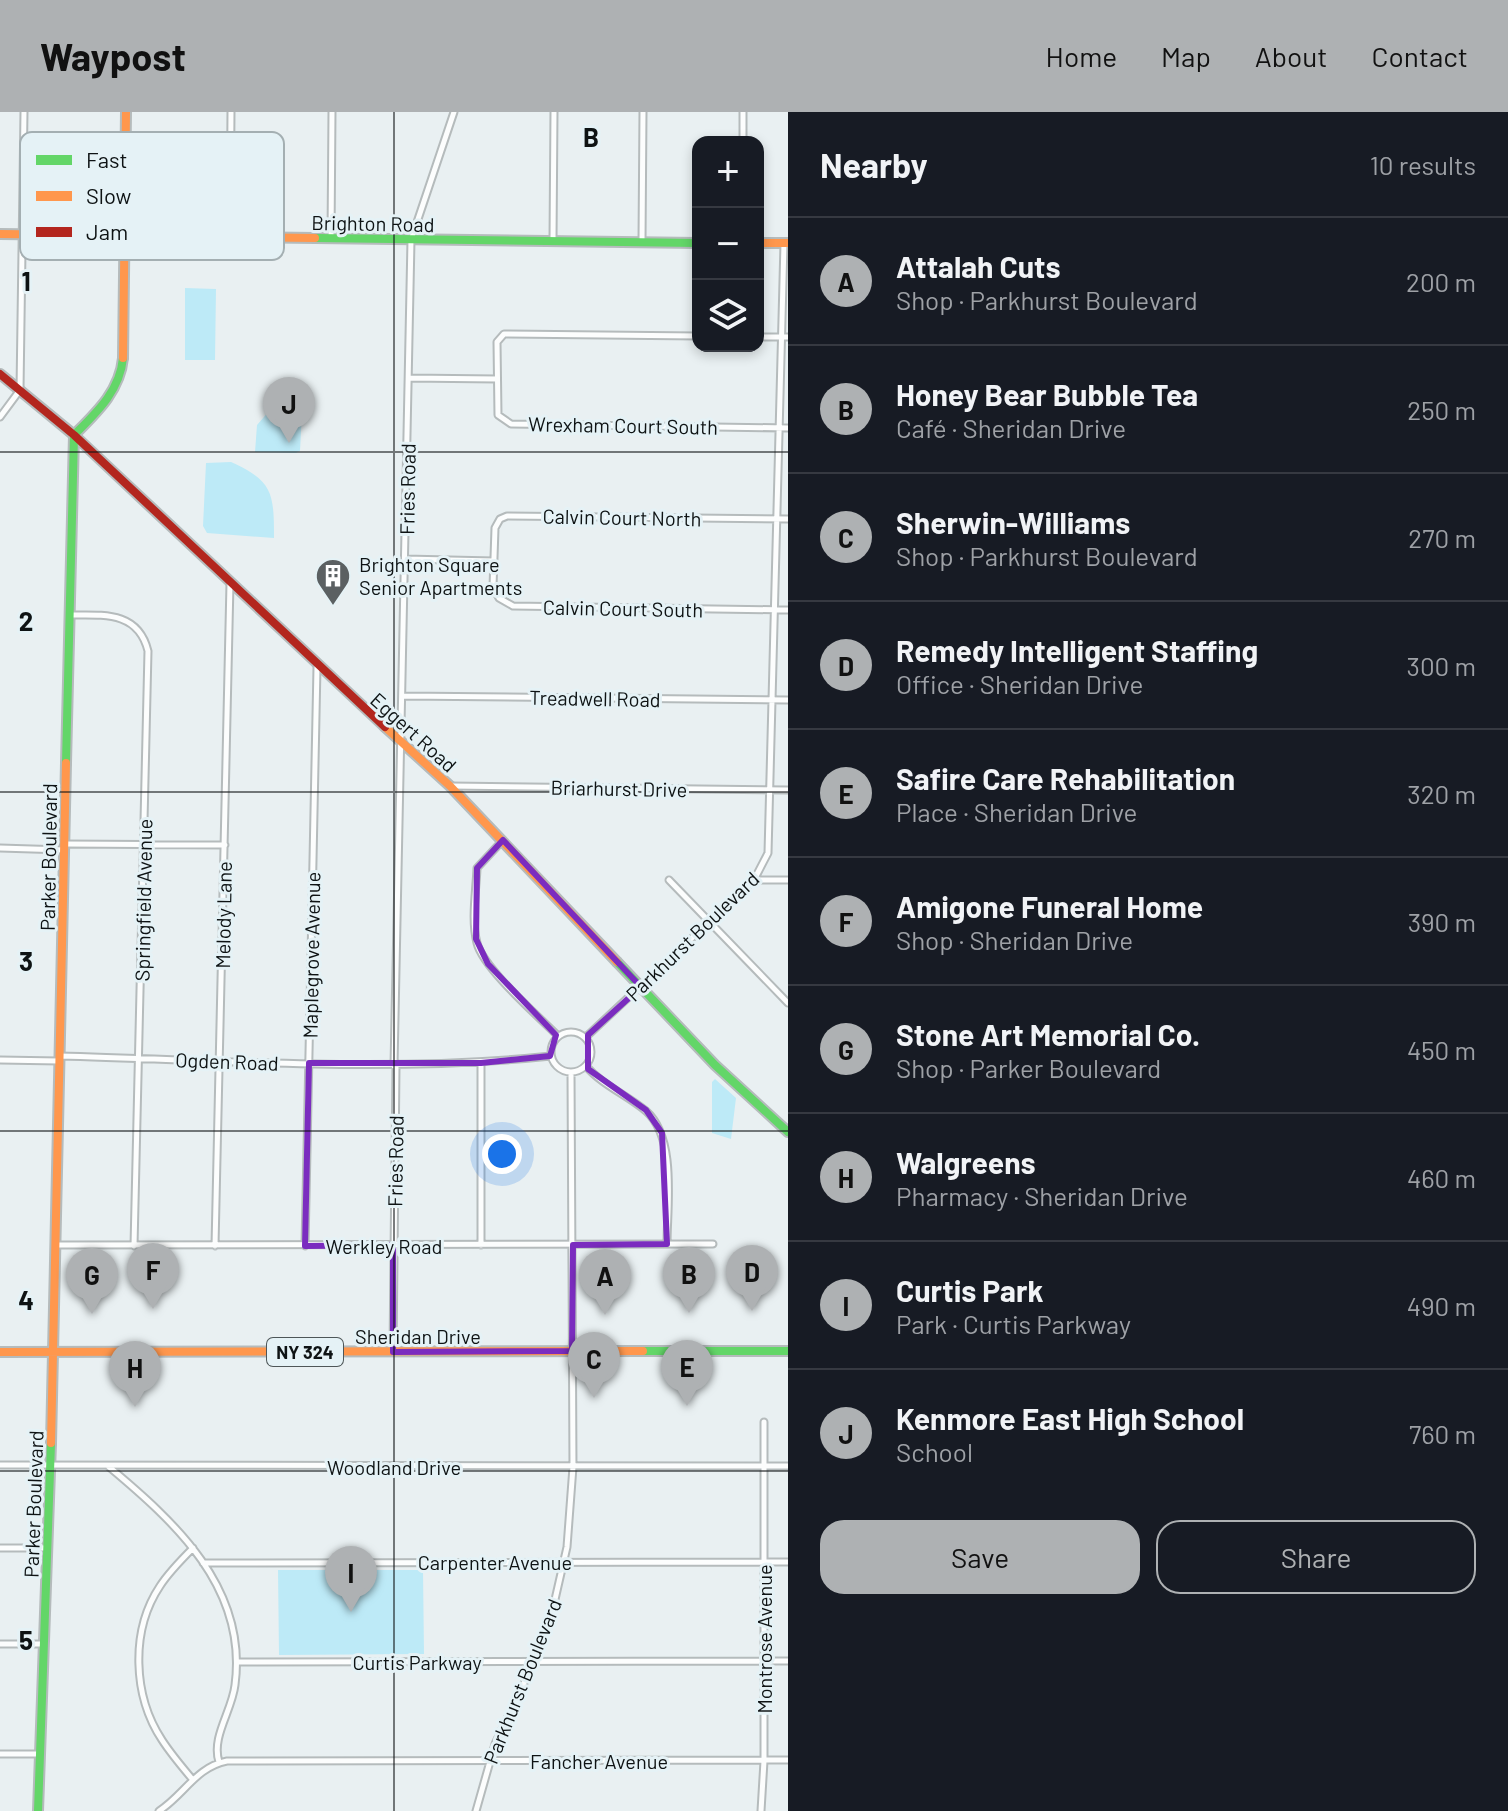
<!DOCTYPE html>
<meta charset="utf-8">
<style>
:root{--surface:#171b24;--page:#242831;--text:#f1f3f6;--muted:#9ea1a6;--line:#363941;--accent:#aeb1b3}
body{margin:0;font-family:Barlow,sans-serif;background:var(--page);color:var(--text)}
.controls{position:absolute;right:24px;top:24px;display:grid;overflow:hidden;border-radius:16px;box-shadow:0 4px 12px #0003}
.controls button{width:72px;height:72px;display:grid;place-items:center;padding:0;border:0;border-bottom:2px solid var(--line);background:var(--surface);color:var(--text);font:40px sans-serif}
.you{position:absolute;left:502px;top:1042px;width:28px;height:28px;margin:-20px;border:6px solid #fff;border-radius:50%;background:#1a73e8;box-shadow:0 0 0 12px #1a73e833}
.badge{display:grid;place-items:center;width:52px;height:52px;border-radius:50%;background:var(--accent);color:#111;font-size:26px;font-weight:700}
.pin{position:absolute;translate:-50% -66px;filter:drop-shadow(0 2px 4px #0008)}
.pin::after{content:'';position:absolute;top:42px;width:28px;height:24px;background:inherit;clip-path:polygon(0 0,100% 0,50% 100%)}
.list{margin:0;padding:0;list-style:none}
h2{display:flex;justify-content:space-between;align-items:center;height:104px;margin:0;padding:0 32px;font-size:34px}
h2 small{font-size:26px;font-weight:400;color:var(--muted)}
.list li{display:grid;grid-template-columns:52px 1fr auto;gap:24px;align-items:center;box-sizing:border-box;height:128px;padding:0 32px;border-top:2px solid var(--line)}
.list b{display:block;font-size:30px;white-space:nowrap}
.list p{margin:0;font-size:26px;white-space:nowrap;color:var(--muted)}
.list em{font-size:26px;font-style:normal;color:var(--muted)}
.actions{display:flex;gap:16px;padding:24px 32px}
.actions a{flex:1;padding:18px 0;border:2px solid var(--accent);border-radius:24px;text-align:center;font-size:28px;color:var(--accent)}
.actions .main{background:var(--accent);color:#111}
.icon{flex:none;width:44px;height:44px;fill:none;stroke:currentColor;stroke-width:2;stroke-linecap:round;stroke-linejoin:round}
.map{position:relative;flex:none;width:788px;height:1699px;overflow:hidden}
header{display:flex;align-items:center;gap:48px;box-sizing:border-box;height:112px;padding:0 40px;background:var(--accent);color:#111}
header strong{font-size:38px}
nav{display:flex;gap:44px;margin-inline-start:auto;font-size:28px}
main{display:flex}
aside{flex:1;background:var(--surface)}
.map>svg:first-child{display:block}
</style>
<header>
<strong>Waypost</strong>
<nav><a>Home</a><a>Map</a><a>About</a><a>Contact</a></nav>
</header>
<main>
<div class="map">
<svg width="788" height="1699" viewBox="0 0 788 1699">
<rect width="100%" height="100%" fill="#e9f0f2"/>
<path fill="#bdeaf7" d="M 185,176 L 216,177 L 215,248 L 185,248 Z
M 285,297 L 302,300 L 300,339 L 296,341 L 255,340 L 257,313 L 270,298 Z
M 231,350 C 273,369 274,381 274,426 L 207,421 L 203,414 L 206,351 Z
M 715,967 L 736,986 L 731,1027 L 712,1021 L 712,970 Z
M 278,1458 L 423,1458 L 424,1542 L 279,1543 Z"/>
<g fill="none" stroke-linecap="round" stroke-linejoin="round">
<defs>
<path id="street" d="M 743,30 L 743,0
M 230,124 L 231,0
M 331,126 L 332,0
M 553,128 L 554,0
M 642,129 L 643,0
M 698,224 L 504,222 L 497,230 L 498,303 L 511,312 L 788,316
M 758,225 L 788,225
M 409,266 L 497,267
M 0,305 L 20,278 L 24,0
M 788,407 L 507,404 L 500,407 L 495,416 L 493,475 L 499,486 L 513,494 L 788,498
M 405,447 L 494,449
M 71,503 C 103,503 138,499 148,539 L 134,1134
M 402,584 L 788,588
M 451,674 L 788,678
M 503,728 L 477,756 C 476,780 471,808 477,831 C 483,856 538,904 558,924
M 65,732 L 225,733
M 0,736 L 64,738
M 669,768 L 788,891
M 754,768 L 788,768
M551 940a20 20 0 1 1 40 0a20 20 0 1 1-40 0Z
M 586,925 L 754,768 L 768,741 L 784,131
M 59,944 C 223,948 388,961 551,944
M 0,948 L 59,949
M 481,951 L 481,1133
M 394,954 L 411,128 L 454,0
M 586,954 C 602,973 627,983 646,999 C 677,1026 667,1094 667,1132
M 56,1133 L 713,1132
M 215,1134 L 230,471
M 305,1134 L 317,555
M 393,1240 L 396,954
M 0,1353 L 788,1354
M 108,1354 C 175,1410 248,1476 235,1573 C 232,1599 211,1625 219,1650
M 0,1436 L 47,1436
M 203,1451 L 788,1450
M 0,1532 L 43,1532
M 237,1550 L 788,1549
M 0,1642 L 39,1642
M 193,1668 C 182,1655 171,1642 162,1628 C 133,1584 130,1519 160,1474 C 169,1460 181,1448 193,1436
M 159,1699 C 184,1683 196,1655 227,1649 L 788,1648
M 476,1699 L 495,1632 L 534,1550 L 551,1505 L 567,1435 L 573,1355 L 571,960
M 761,1699 L 764,1649 L 764,1310"/>
<path id="fast" d="M 315,126 L 698,131
M 66,651 L 74,323 C 96,301 120,279 123,246
M 617,850 L 715,953 L 788,1020
M 643,1239 L 788,1239
M 38,1699 L 51,1331"/>
<path id="slow" d="M 0,122 L 315,126
M 758,131 L 788,131
M 123,246 L 126,0
M 385,615 L 450,674 L 617,850
M 0,1240 L 643,1239
M 51,1331 L 66,651"/>
<path id="jam" d="M 0,262 L 74,323 L 385,615"/>
</defs>
<use href="#street" stroke="#b5bbbc" stroke-width="9"/>
<use href="#fast" stroke="#b5bbbc" stroke-width="12"/>
<use href="#slow" stroke="#b5bbbc" stroke-width="12"/>
<use href="#jam" stroke="#b5bbbc" stroke-width="12"/>
<use href="#street" stroke="#fcfdfd" stroke-width="5"/>
<use href="#fast" stroke="#63d668" stroke-width="8"/>
<use href="#slow" stroke="#ff974d" stroke-width="8"/>
<use href="#jam" stroke="#b3261e" stroke-width="8"/>
</g>
<path fill="none" stroke="#7b2cbf" stroke-width="6" stroke-linejoin="round" d="M 503,728 L 641,875 L 588,923 L 588,957 L 646,998 L 662,1021 L 667,1132 L 573,1133 L 572,1239 L 393,1240 L 393,1133 L 305,1134 L 309,951 L 481,951 L 550,944 L 556,923 L 488,852 L 476,827 L 477,756 Z"/>
<path fill="none" stroke="#0e1314" stroke-width="2" stroke-opacity="0.55" d="M 394,0 L 394,1699M 0,340 L 788,340M 0,680 L 788,680M 0,1019 L 788,1019M 0,1359 L 788,1359"/>
<defs>
<symbol id="building-pin" viewBox="-11 -11 22 30"><path d="M0 17L-7.5 6A9.5 9.5 0 1 1 7.5 6Z" fill="#5b6062" stroke="#e5f2f6"/><path d="M-4-6H4V6H1V3H-1V6H-4ZM-2.5-4.3h1.7v1.8h-1.7ZM.8-4.3h1.7v1.8H.8ZM-2.5-1h1.7V.8h-1.7ZM.8-1h1.7V.8H.8Z" fill="#fff"/></symbol>
</defs>
<g fill-rule="evenodd">
<use href="#building-pin" x="313" y="444" width="40" height="54"/>
</g>
<g text-anchor="middle" dominant-baseline="central" stroke-width="6" stroke-linejoin="round" paint-order="stroke">
<rect fill="#e5f2f6" stroke="#4e5658" stroke-width="2" x="267" y="1226" width="76" height="28" rx="6"/>
<g font-size="18" font-weight="bold" fill="#0e1314">
<text x="305" y="1240">NY 324</text>
</g>
<g font-size="20" fill="#0e1314" stroke="#e5f2f6">
<text transform="translate(373 111) rotate(1)">Brighton Road</text>
<text transform="translate(623 313) rotate(1)">Wrexham Court South</text>
<text transform="translate(407 377) rotate(-89)">Fries Road</text>
<text transform="translate(622 405) rotate(1)">Calvin Court North</text>
<text transform="translate(623 496) rotate(1)">Calvin Court South</text>
<text transform="translate(595 586) rotate(1)">Treadwell Road</text>
<text transform="translate(414 620) rotate(42)">Eggert Road</text>
<text transform="translate(619 676) rotate(1)">Briarhurst Drive</text>
<text transform="translate(48 745) rotate(-89)">Parker Boulevard</text>
<text transform="translate(143 788) rotate(-89)">Springfield Avenue</text>
<text transform="translate(223 803) rotate(-89)">Melody Lane</text>
<text transform="translate(692 824) rotate(-44)">Parkhurst Boulevard</text>
<text transform="translate(311 843) rotate(-89)">Maplegrove Avenue</text>
<text transform="translate(227 949) rotate(2)">Ogden Road</text>
<text transform="translate(395 1049) rotate(-89)">Fries Road</text>
<text x="384" y="1134">Werkley Road</text>
<text x="418" y="1224">Sheridan Drive</text>
<text x="394" y="1355">Woodland Drive</text>
<text transform="translate(33 1392) rotate(-88)">Parker Boulevard</text>
<text x="495" y="1450">Carpenter Avenue</text>
<text transform="translate(764 1527) rotate(-90)">Montrose Avenue</text>
<text x="417" y="1550">Curtis Parkway</text>
<text transform="translate(522 1569) rotate(-68)">Parkhurst Boulevard</text>
<text x="599" y="1649">Fancher Avenue</text>
</g>
<g font-size="20" fill="#0e1314" stroke="#e5f2f6" text-anchor="start">
<text x="359" y="452">Brighton Square<tspan x="359" dy="23">Senior Apartments</tspan></text>
</g>
</g>
<rect x="20" y="20" width="264" height="128" rx="12" fill="#e5f2f6" stroke="#a4afb2" stroke-width="2"/>
<rect x="36" y="43" width="36" height="10" fill="#63d668"/>
<rect x="36" y="79" width="36" height="10" fill="#ff974d"/>
<rect x="36" y="115" width="36" height="10" fill="#b3261e"/>
<g font-size="22" fill="#0e1314">
<text x="86" y="56">Fast</text>
<text x="86" y="92">Slow</text>
<text x="86" y="128">Jam</text>
</g>
<g font-size="26" text-anchor="middle" font-weight="bold" fill="#0e1314" stroke="#e5f2f6" stroke-width="6" stroke-linejoin="round" paint-order="stroke">
<text x="591" y="35">B</text>
<text x="26" y="179">1</text>
<text x="26" y="519">2</text>
<text x="26" y="859">3</text>
<text x="26" y="1198">4</text>
<text x="26" y="1538">5</text>
</g>
</svg>
<div class="controls">
<button>+</button>
<button>−</button>
<button><svg class="icon" aria-label="layers" viewBox="0 0 24 24"><path d="M12 4l9 5-9 5-9-5zM3 14l9 5 9-5"/></svg></button>
</div>
<div class="you"></div>
<div class="pin badge" style="left:605px;top:1203px">A</div>
<div class="pin badge" style="left:689px;top:1201px">B</div>
<div class="pin badge" style="left:594px;top:1286px">C</div>
<div class="pin badge" style="left:752px;top:1199px">D</div>
<div class="pin badge" style="left:687px;top:1294px">E</div>
<div class="pin badge" style="left:153px;top:1197px">F</div>
<div class="pin badge" style="left:92px;top:1202px">G</div>
<div class="pin badge" style="left:135px;top:1295px">H</div>
<div class="pin badge" style="left:351px;top:1500px">I</div>
<div class="pin badge" style="left:289px;top:331px">J</div>
</div>
<aside>
<h2>Nearby<small>10 results</small></h2>
<ul class="list">
<li><span class="badge">A</span><div><b>Attalah Cuts</b><p>Shop · Parkhurst Boulevard</p></div><em>200 m</em></li>
<li><span class="badge">B</span><div><b>Honey Bear Bubble Tea</b><p>Café · Sheridan Drive</p></div><em>250 m</em></li>
<li><span class="badge">C</span><div><b>Sherwin-Williams</b><p>Shop · Parkhurst Boulevard</p></div><em>270 m</em></li>
<li><span class="badge">D</span><div><b>Remedy Intelligent Staffing</b><p>Office · Sheridan Drive</p></div><em>300 m</em></li>
<li><span class="badge">E</span><div><b>Safire Care Rehabilitation</b><p>Place · Sheridan Drive</p></div><em>320 m</em></li>
<li><span class="badge">F</span><div><b>Amigone Funeral Home</b><p>Shop · Sheridan Drive</p></div><em>390 m</em></li>
<li><span class="badge">G</span><div><b>Stone Art Memorial Co.</b><p>Shop · Parker Boulevard</p></div><em>450 m</em></li>
<li><span class="badge">H</span><div><b>Walgreens</b><p>Pharmacy · Sheridan Drive</p></div><em>460 m</em></li>
<li><span class="badge">I</span><div><b>Curtis Park</b><p>Park · Curtis Parkway</p></div><em>490 m</em></li>
<li><span class="badge">J</span><div><b>Kenmore East High School</b><p>School</p></div><em>760 m</em></li>
</ul>
<div class="actions"><a class="main">Save</a><a>Share</a></div>
</aside>
</main>
